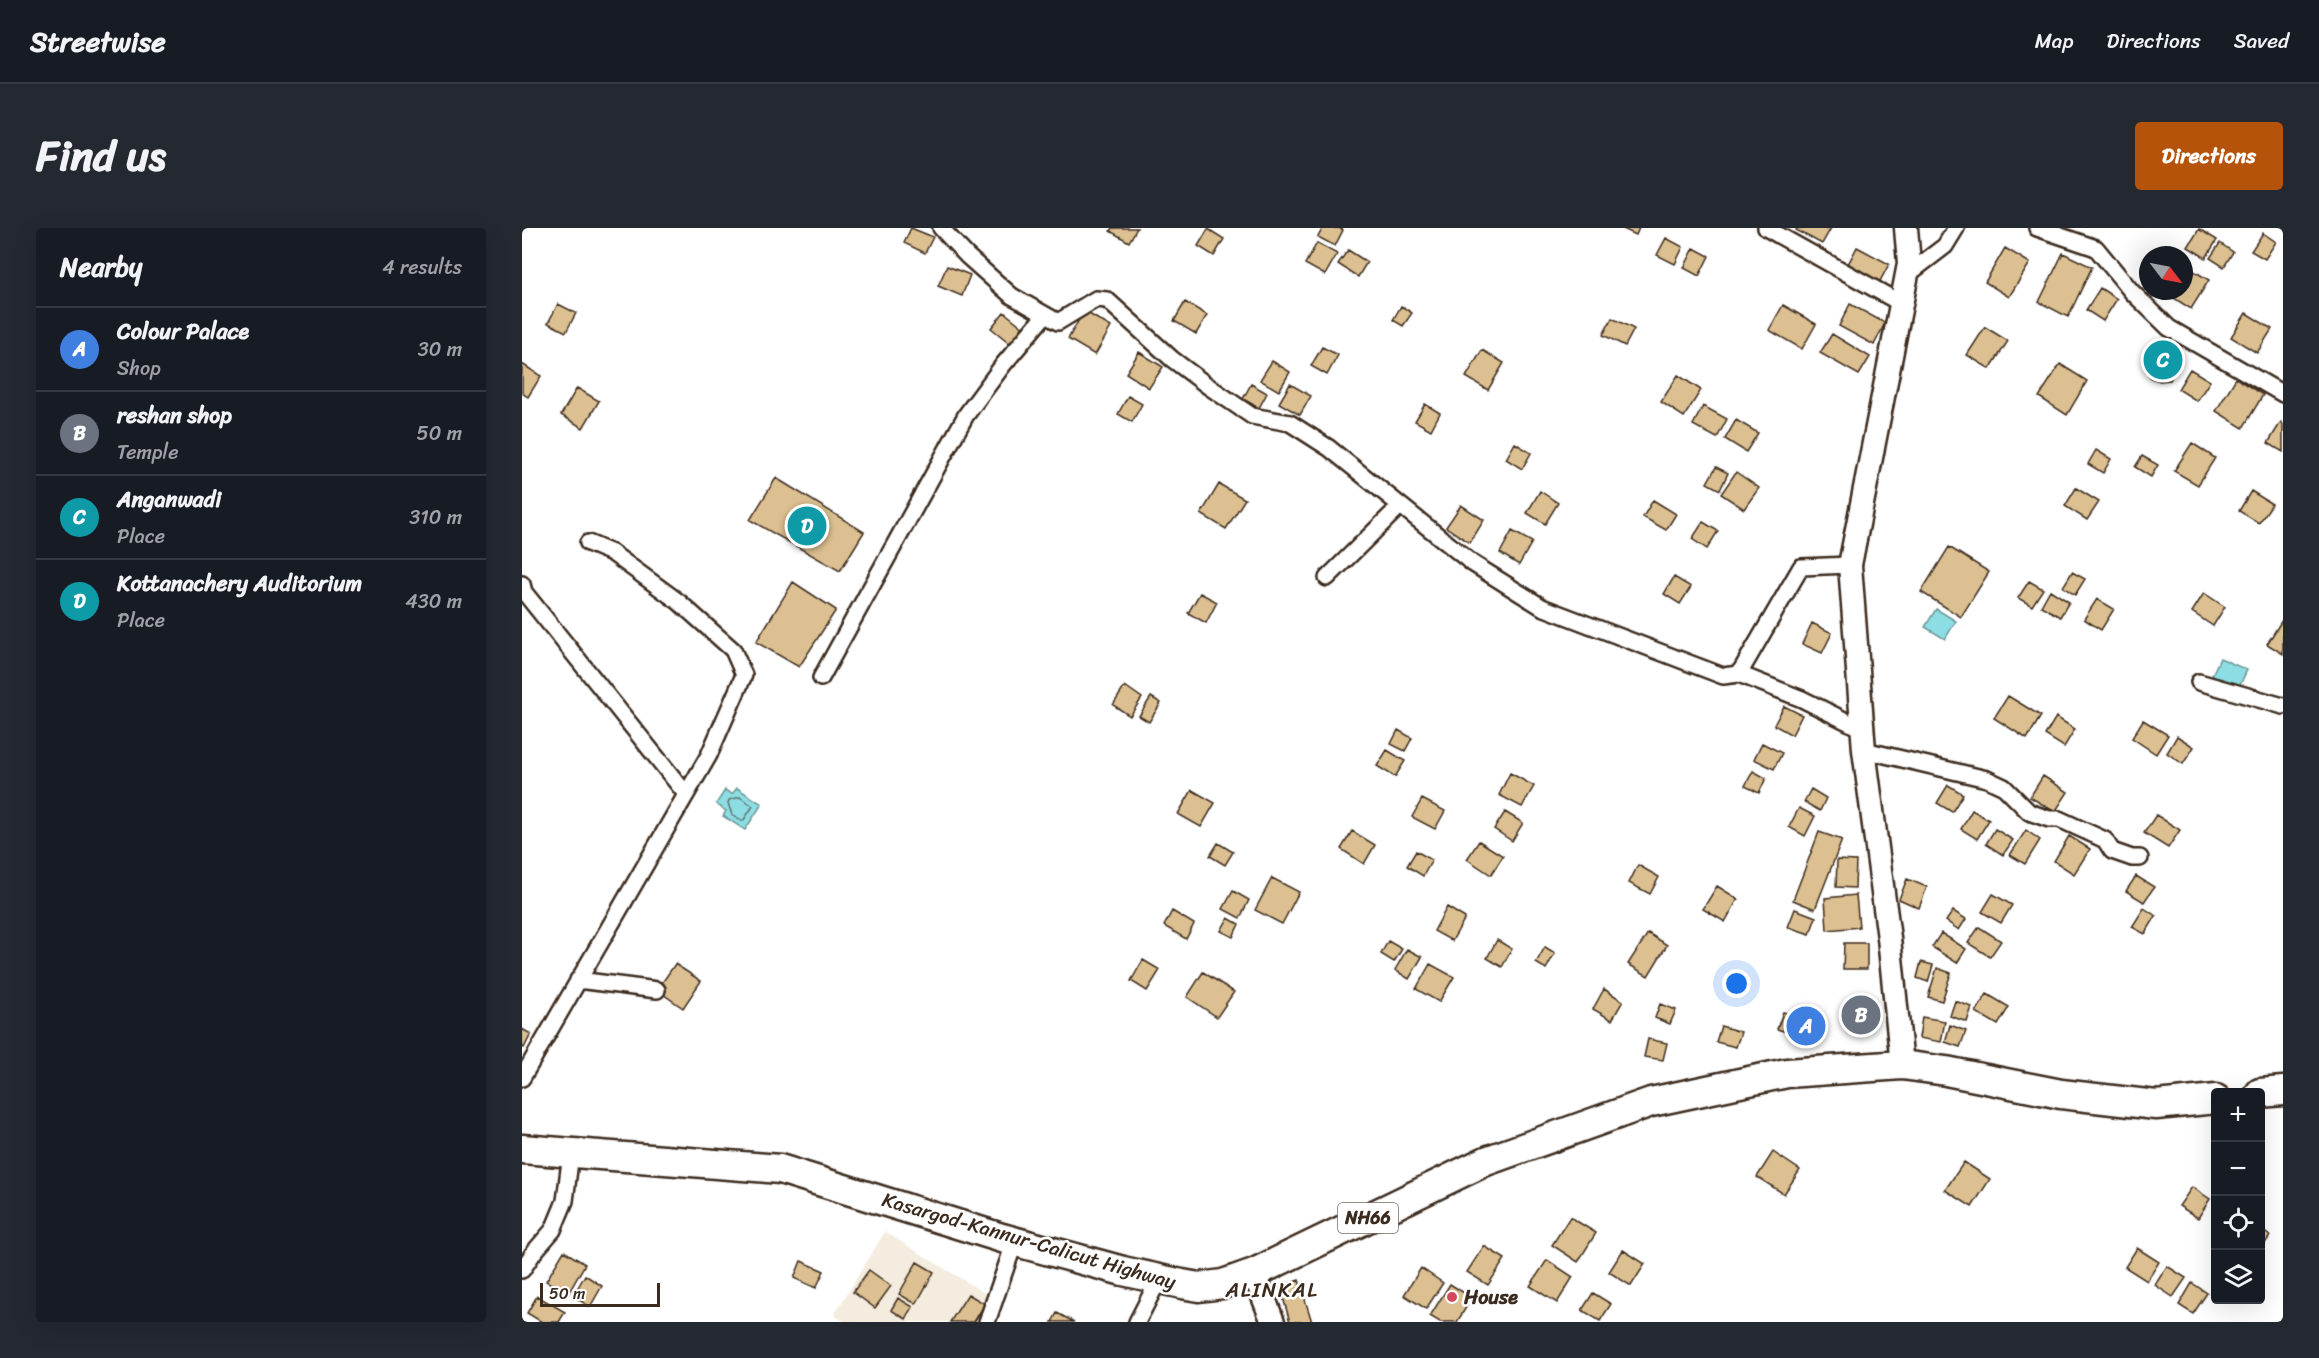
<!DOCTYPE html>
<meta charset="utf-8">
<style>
:root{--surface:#171b24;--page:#242831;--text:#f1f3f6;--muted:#9ea1a6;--line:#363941;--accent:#b45309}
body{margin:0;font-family:Sriracha,sans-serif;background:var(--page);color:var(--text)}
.controls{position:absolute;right:18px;bottom:18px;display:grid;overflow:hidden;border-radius:6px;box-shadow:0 6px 24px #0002}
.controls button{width:54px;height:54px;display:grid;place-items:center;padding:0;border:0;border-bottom:2px solid var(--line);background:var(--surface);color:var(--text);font:30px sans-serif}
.compass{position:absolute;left:1617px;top:18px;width:54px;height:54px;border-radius:50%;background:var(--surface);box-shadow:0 6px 24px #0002;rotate:122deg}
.scale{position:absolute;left:18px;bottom:15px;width:120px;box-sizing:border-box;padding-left:6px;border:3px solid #3b2a1e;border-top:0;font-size:16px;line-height:21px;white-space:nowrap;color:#3b2a1e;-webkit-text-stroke:4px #fff;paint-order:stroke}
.you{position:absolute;left:1215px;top:756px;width:21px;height:21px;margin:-15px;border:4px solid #fff;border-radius:50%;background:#1a73e8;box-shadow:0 0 0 9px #1a73e833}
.badge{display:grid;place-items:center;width:39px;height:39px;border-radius:50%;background:var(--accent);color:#fff;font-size:20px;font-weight:700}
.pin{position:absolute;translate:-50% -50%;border:3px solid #fff;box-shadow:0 2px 6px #0006}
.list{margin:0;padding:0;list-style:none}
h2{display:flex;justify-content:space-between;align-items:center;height:78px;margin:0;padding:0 24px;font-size:26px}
h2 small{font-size:20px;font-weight:400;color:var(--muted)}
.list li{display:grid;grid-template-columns:39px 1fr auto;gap:18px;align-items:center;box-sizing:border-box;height:84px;padding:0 24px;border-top:2px solid var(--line)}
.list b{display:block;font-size:22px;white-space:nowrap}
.list p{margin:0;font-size:20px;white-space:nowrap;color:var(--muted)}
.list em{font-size:20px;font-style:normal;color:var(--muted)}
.icon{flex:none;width:33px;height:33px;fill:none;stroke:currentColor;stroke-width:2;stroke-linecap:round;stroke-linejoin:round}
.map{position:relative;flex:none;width:1761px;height:1094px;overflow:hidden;border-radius:6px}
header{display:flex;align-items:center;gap:36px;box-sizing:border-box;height:84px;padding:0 30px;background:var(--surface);border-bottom:2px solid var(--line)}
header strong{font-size:28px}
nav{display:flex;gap:33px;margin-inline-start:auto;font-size:21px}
.intro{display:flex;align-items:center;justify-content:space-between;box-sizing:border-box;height:144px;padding:0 36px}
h1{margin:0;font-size:42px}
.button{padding:15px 27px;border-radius:6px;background:var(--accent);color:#fff;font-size:21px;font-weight:700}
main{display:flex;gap:36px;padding:0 36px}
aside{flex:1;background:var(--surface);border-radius:6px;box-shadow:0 6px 24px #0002}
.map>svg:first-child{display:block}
</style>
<header>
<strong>Streetwise</strong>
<nav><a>Map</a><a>Directions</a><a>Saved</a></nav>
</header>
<div class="intro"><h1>Find us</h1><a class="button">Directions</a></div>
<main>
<aside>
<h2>Nearby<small>4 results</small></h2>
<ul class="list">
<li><span class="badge" style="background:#3f7fe0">A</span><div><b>Colour Palace</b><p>Shop</p></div><em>30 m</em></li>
<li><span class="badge" style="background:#6b7280">B</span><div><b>reshan shop</b><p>Temple</p></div><em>50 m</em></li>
<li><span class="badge" style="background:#0f9aa8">C</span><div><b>Anganwadi</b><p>Place</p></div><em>310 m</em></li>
<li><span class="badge" style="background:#0f9aa8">D</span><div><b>Kottanachery Auditorium</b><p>Place</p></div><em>430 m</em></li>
</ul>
</aside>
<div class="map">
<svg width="1761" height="1094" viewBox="0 0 1761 1094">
<rect width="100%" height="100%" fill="#fff"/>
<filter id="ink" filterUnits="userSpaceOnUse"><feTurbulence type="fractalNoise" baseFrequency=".0167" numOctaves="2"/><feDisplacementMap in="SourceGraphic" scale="12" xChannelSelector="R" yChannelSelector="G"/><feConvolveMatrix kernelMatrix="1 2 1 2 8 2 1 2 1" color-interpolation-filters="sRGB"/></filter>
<g filter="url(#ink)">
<path fill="#f4ecde" d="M 363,1004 L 469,1069 L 454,1094 L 323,1094 L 312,1087 Z"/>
<path fill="#8ddee4" stroke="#6c9695" stroke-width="1.5" d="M 1414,381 L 1434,393 L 1423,411 L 1403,399 Z
M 1698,430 L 1725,442 L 1717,459 L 1690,447 Z
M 215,560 L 240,576 L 223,602 L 201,588 L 204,583 L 194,576 L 203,562 L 210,566 Z"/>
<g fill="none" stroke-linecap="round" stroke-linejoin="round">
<path stroke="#5c726d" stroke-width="1.5" d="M 218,569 L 231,578 L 221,593 L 210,587 L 206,575 L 207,572 Z"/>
</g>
<path fill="#dcc091" stroke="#3b2a1e" stroke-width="1.5" d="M 389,0 L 411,9 L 403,25 L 382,15 Z
M 590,0 L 615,0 L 607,14 L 588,3 Z
M 801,0 L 817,0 L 821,2 L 813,18 L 796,9 Z
M 1099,0 L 1117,0 L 1114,7 Z
M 1275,0 L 1309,0 L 1300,16 L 1274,2 Z
M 686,1 L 702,11 L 692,28 L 676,18 Z
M 1677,1 L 1695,12 L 1684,30 L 1666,19 Z
M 1741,5 L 1754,14 L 1743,31 L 1729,23 Z
M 1144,10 L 1161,19 L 1153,36 L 1135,27 Z
M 795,15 L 815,26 L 803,47 L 783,36 Z
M 1698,15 L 1711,24 L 1702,39 L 1688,30 Z
M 1335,19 L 1367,36 L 1356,57 L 1324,40 Z
M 1172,20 L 1187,28 L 1177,48 L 1162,40 Z
M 1483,20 L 1508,35 L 1487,69 L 1463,54 Z
M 826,22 L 845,34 L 836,49 L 816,36 Z
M 1541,25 L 1570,39 L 1546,89 L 1517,74 Z
M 1662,37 L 1687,52 L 1669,81 L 1641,63 L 1662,63 Z
M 425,38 L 448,47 L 440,68 L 416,58 Z
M 1578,60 L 1595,71 L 1581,93 L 1564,82 Z
M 663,74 L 685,87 L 674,106 L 652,93 Z
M 36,76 L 54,85 L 44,104 L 26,95 Z
M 1328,76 L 1363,95 L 1352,117 L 1317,98 Z
M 1261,77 L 1294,96 L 1280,121 L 1247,102 Z
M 879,78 L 890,85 L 881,98 L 871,92 Z
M 562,83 L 589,99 L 573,127 L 546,111 Z
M 482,84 L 503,101 L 490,117 L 469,100 Z
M 1724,85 L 1750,101 L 1735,125 L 1709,109 Z
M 1090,90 L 1112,101 L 1103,118 L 1081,107 Z
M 1463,99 L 1486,113 L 1468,141 L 1445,127 Z
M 1310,106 L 1348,129 L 1337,147 L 1298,125 Z
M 1640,116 L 1659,128 L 1648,152 L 1638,153 L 1629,150 L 1621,137 Z
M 800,119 L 816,127 L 805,147 L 789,138 Z
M 960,122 L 982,135 L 966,162 L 944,149 Z
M 617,124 L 641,139 L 627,160 L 604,145 Z
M 750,133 L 768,144 L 757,163 L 738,152 Z
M 0,136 L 19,148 L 6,169 L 0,165 Z
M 1538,136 L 1565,153 L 1545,187 L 1517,169 Z
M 1668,141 L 1688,153 L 1675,173 L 1656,161 Z
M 1156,147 L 1179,162 L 1162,189 L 1139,174 Z
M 1714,150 L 1741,167 L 1721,200 L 1694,183 Z
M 729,156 L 745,165 L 737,180 L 721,171 Z
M 768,156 L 789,168 L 778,187 L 757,175 Z
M 55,160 L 77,173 L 61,200 L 39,187 Z
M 606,168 L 620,176 L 610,194 L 596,186 Z
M 903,176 L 918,185 L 909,202 L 893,193 Z
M 1181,178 L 1205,191 L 1195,210 L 1171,197 Z
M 1214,192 L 1236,205 L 1224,224 L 1203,211 Z
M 1759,194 L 1761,196 L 1761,224 L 1746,215 Z
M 993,215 L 1009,225 L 1000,241 L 984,231 Z
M 1670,215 L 1693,230 L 1676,257 L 1652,243 Z
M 1574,222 L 1589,231 L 1581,245 L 1566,236 Z
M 1620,228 L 1636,237 L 1629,249 L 1613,239 Z
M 1194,239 L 1206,245 L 1198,262 L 1185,255 Z
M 1214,244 L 1237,260 L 1222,281 L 1199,266 Z
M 254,250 L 342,304 L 318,343 L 228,292 Z
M 697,256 L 723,271 L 704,301 L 679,286 Z
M 1554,260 L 1577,274 L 1565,292 L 1543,278 Z
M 1018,263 L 1036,275 L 1023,296 L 1005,285 Z
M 1729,263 L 1750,276 L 1737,295 L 1717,283 Z
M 1131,272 L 1154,286 L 1144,302 L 1121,289 Z
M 939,277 L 962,292 L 948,315 L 924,299 Z
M 1181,294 L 1196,303 L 1185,321 L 1170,311 Z
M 990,303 L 1010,314 L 997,337 L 978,325 Z
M 1427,319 L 1467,344 L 1439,389 L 1399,364 Z
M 1550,344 L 1563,351 L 1553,367 L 1541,359 Z
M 1152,349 L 1169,359 L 1158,376 L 1142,366 Z
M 1507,353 L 1521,361 L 1510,378 L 1496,370 Z
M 271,354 L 314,382 L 277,439 L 234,414 Z
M 1528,362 L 1547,374 L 1538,389 L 1519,378 Z
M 678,365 L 695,374 L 684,395 L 666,385 Z
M 1682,365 L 1703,379 L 1691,398 L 1670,384 Z
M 1575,371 L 1592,381 L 1579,402 L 1562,391 Z
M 1760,392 L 1761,393 L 1761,426 L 1745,416 Z
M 1290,395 L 1310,405 L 1300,425 L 1280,416 Z
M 603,458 L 620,470 L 608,488 L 591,477 Z
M 1486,468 L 1519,488 L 1505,511 L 1472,490 Z
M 629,469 L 639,475 L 627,494 L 617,488 Z
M 1262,478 L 1280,487 L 1270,507 L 1252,497 Z
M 1534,489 L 1553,501 L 1542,519 L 1523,507 Z
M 1621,492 L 1646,507 L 1634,526 L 1610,510 Z
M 876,502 L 890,510 L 883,523 L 869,516 Z
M 1655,508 L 1672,519 L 1661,536 L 1645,525 Z
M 1240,515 L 1260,525 L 1252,541 L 1232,531 Z
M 865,522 L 883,533 L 873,549 L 855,538 Z
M 1231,543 L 1244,550 L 1237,565 L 1223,558 Z
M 988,545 L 1012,558 L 1000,579 L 977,567 Z
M 1521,548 L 1546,564 L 1533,584 L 1508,569 Z
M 1426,557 L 1441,566 L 1430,584 L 1415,575 Z
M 1289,561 L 1304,570 L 1298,583 L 1282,574 Z
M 670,562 L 693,575 L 679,599 L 656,586 Z
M 900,571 L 923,583 L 913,601 L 890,589 Z
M 1277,580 L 1293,588 L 1283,608 L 1267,599 Z
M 1450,582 L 1467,592 L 1455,611 L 1439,601 Z
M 983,584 L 1001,595 L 990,613 L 972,601 Z
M 1634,587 L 1658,602 L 1646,620 L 1622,605 Z
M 1473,601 L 1491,612 L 1481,627 L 1464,616 Z
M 1504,602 L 1518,612 L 1503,636 L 1488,627 Z
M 830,603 L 853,617 L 842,636 L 819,621 Z
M 1297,604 L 1320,612 L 1293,681 L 1271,672 Z
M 1547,608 L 1568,621 L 1552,646 L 1532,633 Z
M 957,613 L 981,628 L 969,647 L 945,631 Z
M 696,615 L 711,624 L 703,637 L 688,628 Z
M 894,623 L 910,632 L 901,648 L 885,638 Z
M 1315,632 L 1334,633 L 1333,660 L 1314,659 Z
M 1116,637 L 1137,649 L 1128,666 L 1107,655 Z
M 1614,648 L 1632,659 L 1622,674 L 1604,663 Z
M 750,650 L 777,664 L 760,696 L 733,682 Z
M 1385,651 L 1405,659 L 1397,680 L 1377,671 Z
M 1195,658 L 1216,671 L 1203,694 L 1181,681 Z
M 711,663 L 727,672 L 718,690 L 701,681 Z
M 1471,666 L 1490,677 L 1479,695 L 1460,684 Z
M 1334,667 L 1337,699 L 1305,702 L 1303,670 Z
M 925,679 L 943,690 L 930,713 L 912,703 Z
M 1622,680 L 1634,688 L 1623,706 L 1610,699 Z
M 1273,681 L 1294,689 L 1288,706 L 1266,699 Z
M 650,683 L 672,696 L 664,711 L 642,698 Z
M 1431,683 L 1444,691 L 1437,702 L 1424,693 Z
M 706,690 L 717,696 L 711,709 L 699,703 Z
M 1457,699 L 1479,713 L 1468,729 L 1446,715 Z
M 1126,705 L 1145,717 L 1126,748 L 1106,736 Z
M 1419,705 L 1444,721 L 1435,735 L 1410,719 Z
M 975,712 L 990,721 L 980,739 L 965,730 Z
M 866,713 L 880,721 L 872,734 L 859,726 Z
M 1322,715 L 1345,715 L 1345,741 L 1321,741 Z
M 1023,719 L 1033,725 L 1024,741 L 1014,735 Z
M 885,721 L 900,729 L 887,751 L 873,742 Z
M 621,732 L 638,742 L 625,763 L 609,753 Z
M 1399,734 L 1411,737 L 1406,754 L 1395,750 Z
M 153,736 L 179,753 L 161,780 L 135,762 Z
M 908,736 L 932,749 L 917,774 L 894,761 Z
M 1415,740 L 1429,745 L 1420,773 L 1406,769 Z
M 681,744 L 712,764 L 695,789 L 665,769 Z
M 1082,761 L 1101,773 L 1090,792 L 1071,781 Z
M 1465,766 L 1487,779 L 1476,797 L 1454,784 Z
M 1334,770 L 1355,778 L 1349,794 L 1328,785 Z
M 1433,773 L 1450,779 L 1445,794 L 1428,788 Z
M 1138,776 L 1154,782 L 1148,796 L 1133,790 Z
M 1261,784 L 1280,790 L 1274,807 L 1255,801 Z
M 1400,789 L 1423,793 L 1419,814 L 1397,810 Z
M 1428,797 L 1444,803 L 1438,819 L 1423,814 Z
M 1199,798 L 1219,804 L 1214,819 L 1194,814 Z
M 0,801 L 9,806 L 2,820 L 0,818 Z
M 1126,811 L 1145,815 L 1141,832 L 1122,829 Z
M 1251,924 L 1278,942 L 1262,966 L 1235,949 Z
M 1442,934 L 1468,951 L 1450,979 L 1423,962 Z
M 1670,959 L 1688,971 L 1676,990 L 1657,978 Z
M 1048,989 L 1074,1005 L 1056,1034 L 1030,1017 Z
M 1738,1001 L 1748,1008 L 1738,1023 Z
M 962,1018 L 983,1031 L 966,1057 L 945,1044 Z
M 1615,1020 L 1637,1034 L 1625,1053 L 1603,1039 Z
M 1101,1022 L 1123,1036 L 1109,1058 L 1087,1044 Z
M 42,1023 L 63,1036 L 46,1066 L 24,1053 Z
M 1025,1032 L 1051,1049 L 1035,1075 L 1008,1058 Z
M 279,1033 L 302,1043 L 294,1060 L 272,1050 Z
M 395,1034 L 412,1044 L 394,1076 L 377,1066 Z
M 1645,1038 L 1664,1050 L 1651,1069 L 1633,1057 Z
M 899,1040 L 921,1055 L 904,1081 L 882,1067 Z
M 347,1042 L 369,1058 L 353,1080 L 331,1064 Z
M 63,1047 L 80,1058 L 68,1079 L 51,1068 Z
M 777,1052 L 790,1094 L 768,1094 L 758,1059 Z
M 1670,1055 L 1685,1065 L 1671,1086 L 1657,1077 Z
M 928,1056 L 950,1070 L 935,1094 L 918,1094 L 908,1088 Z
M 1071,1065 L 1089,1076 L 1078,1093 L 1060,1082 Z
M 446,1066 L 463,1076 L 452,1094 L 428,1094 Z
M 15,1068 L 43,1084 L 37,1094 L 20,1094 L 5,1085 Z
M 376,1070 L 391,1079 L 384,1091 L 369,1082 Z
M 535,1085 L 552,1094 L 530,1094 Z"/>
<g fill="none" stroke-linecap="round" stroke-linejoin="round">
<defs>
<path id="street" d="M 419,0 L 445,28 L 490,68 L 536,94 L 574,71 L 585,72 L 650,131 L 686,158 L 730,188 L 768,195 L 807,220 L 950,335 L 1020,379 L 1201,448 L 1217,446 L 1279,339 L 1328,337
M 1244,0 L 1380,76
M 1515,0 L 1574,20 L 1610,64 L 1647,100 L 1761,166
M 1385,47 L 1423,18 L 1434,0
M 805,350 L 878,278
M 0,356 L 2,364 L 164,566
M 1217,446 L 1280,471 L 1340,501
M 299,450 L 444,187 L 481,137 L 523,87
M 1677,454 L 1761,478
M 1342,522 L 1465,551 L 1482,559 L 1507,584 L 1527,591 L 1537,591 L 1583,612 L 1590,623 L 1610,630 L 1618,630
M 56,752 L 135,762
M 0,850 L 187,527 L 222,447 L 211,422 L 157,374 L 90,325 L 66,315
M 0,1042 L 12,1024 L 31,1002 L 43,973 L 49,925
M 465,1094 L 493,1013
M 615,1094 L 637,1051"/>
<path id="secondary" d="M 1380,837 L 1367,710 L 1342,522 L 1328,337 L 1387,36 L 1384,0
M 732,1045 L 751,1094"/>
<path id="highway" d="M 1738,865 L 1761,863
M 0,921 L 258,941 L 480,1010 L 601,1043 L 660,1056 L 677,1059 L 701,1056 L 732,1045 L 964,933 L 1129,874 L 1265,845 L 1380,837 L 1424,843 L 1539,866 L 1634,877 L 1694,871"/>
</defs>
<use href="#street" stroke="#3b2a1e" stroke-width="20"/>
<use href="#secondary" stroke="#3b2a1e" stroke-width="27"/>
<use href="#highway" stroke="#3b2a1e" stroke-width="33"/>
<use href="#street" stroke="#fff" stroke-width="15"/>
<use href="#secondary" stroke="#fff" stroke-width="22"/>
<use href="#highway" stroke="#fff" stroke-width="28"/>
</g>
</g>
<circle fill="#d1495b" stroke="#fff" stroke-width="2" cx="930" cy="1069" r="6"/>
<g text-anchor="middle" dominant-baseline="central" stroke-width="5" stroke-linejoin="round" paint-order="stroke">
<rect fill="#fff" stroke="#766a62" stroke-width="1.5" x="816" y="975" width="60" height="30" rx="4.5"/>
<g font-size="18" font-weight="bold" fill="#3b2a1e">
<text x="846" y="990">NH66</text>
</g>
<g font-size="20" fill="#3b2a1e" stroke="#fff">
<text transform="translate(507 1013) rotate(16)">Kasargod-Kannur-Calicut Highway</text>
</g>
<g font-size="20" font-weight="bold" fill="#3b2a1e" stroke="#fff" text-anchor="start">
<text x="942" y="1069">House</text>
</g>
<g font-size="21" letter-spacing="1.5" fill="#3b2a1e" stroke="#fff">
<text x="750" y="1062">ALINKAL</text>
</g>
</g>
</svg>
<div class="controls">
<button>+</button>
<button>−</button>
<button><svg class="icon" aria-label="locate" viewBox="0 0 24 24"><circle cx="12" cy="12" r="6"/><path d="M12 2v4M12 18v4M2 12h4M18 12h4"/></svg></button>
<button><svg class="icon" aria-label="layers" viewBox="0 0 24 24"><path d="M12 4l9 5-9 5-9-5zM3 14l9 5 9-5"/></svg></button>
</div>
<svg class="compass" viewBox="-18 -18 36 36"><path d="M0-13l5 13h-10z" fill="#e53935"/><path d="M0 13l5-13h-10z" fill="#9ea1a6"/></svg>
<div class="scale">50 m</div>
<div class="you"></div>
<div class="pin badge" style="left:1284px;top:798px;background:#3f7fe0">A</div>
<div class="pin badge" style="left:1339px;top:787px;background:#6b7280">B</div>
<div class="pin badge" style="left:1641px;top:132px;background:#0f9aa8">C</div>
<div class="pin badge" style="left:285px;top:298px;background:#0f9aa8">D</div>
</div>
</main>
